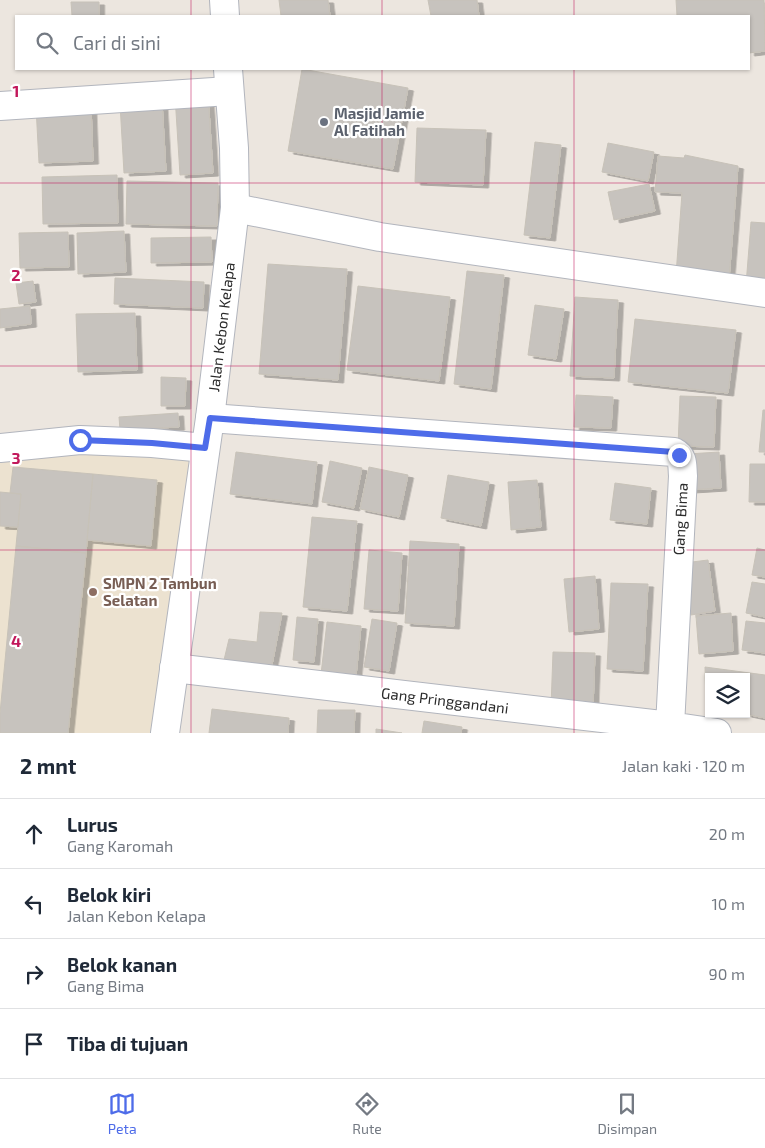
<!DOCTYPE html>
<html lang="id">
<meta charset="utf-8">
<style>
:root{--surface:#fff;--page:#f6f6f7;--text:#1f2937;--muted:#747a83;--line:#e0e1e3;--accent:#4e6ce9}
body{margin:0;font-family:"Exo 2",sans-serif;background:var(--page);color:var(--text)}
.controls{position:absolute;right:15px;bottom:15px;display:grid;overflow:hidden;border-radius:0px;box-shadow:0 1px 4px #0004}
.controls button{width:45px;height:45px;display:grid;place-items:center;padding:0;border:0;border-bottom:1px solid var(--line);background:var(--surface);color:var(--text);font:25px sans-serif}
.stop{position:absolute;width:15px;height:15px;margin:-11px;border:4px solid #4e6ce9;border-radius:50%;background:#fff}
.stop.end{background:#4e6ce9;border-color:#fff;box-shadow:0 1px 5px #0008}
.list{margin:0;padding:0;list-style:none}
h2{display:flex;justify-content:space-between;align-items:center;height:65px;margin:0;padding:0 20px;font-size:21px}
h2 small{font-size:16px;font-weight:400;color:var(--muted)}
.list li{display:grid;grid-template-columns:32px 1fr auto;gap:15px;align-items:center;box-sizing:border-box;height:70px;padding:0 20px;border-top:1px solid var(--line)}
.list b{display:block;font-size:19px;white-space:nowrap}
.list p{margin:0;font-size:16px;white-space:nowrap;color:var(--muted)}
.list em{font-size:16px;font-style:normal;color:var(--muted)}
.icon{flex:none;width:28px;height:28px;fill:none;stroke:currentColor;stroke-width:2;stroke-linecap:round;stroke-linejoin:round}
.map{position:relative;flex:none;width:765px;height:733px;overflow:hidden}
.search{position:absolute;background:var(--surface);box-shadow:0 1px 4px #0004;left:15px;right:15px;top:15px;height:55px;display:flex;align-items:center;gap:12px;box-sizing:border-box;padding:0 18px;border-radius:0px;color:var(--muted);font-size:19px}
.sheet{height:345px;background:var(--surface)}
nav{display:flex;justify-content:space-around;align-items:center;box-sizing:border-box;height:70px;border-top:1px solid var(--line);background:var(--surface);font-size:14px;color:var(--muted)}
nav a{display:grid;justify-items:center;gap:2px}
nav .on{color:var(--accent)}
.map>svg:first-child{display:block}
</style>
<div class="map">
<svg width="765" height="733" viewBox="0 0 765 733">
<defs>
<filter id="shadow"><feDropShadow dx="5.5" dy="3" stdDeviation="0" flood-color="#0004"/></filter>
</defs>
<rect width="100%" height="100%" fill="#ece6df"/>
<path fill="#ece2d0" d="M 205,448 L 166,733 L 0,733 L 0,451 Z"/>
<path fill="#c7c3be" stroke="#c7c2b8" filter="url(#shadow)" d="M 279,0 L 328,0 L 330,16 L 281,16 Z
M 428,0 L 477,0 L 479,16 L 431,16 Z
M 676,0 L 764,0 L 765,51 L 749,53 L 749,16 L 677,16 Z
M 71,2 L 99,2 L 99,16 L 72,16 Z
M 302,69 L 408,88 L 393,169 L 288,151 Z
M 208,94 L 213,173 L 180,175 L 175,96 Z
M 162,102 L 166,171 L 124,173 L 120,104 Z
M 91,105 L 93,161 L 39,163 L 36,107 Z
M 417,128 L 486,130 L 483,185 L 415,182 Z
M 535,142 L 561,145 L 550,238 L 524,235 Z
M 608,143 L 654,152 L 648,181 L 602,172 Z
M 685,155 L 738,166 L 729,279 L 676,275 L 682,193 L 655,192 L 658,156 L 684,158 Z
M 117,175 L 118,223 L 43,224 L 42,177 Z
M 127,181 L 218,183 L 217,226 L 126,224 Z
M 649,184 L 655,211 L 614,220 L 608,192 Z
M 751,222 L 765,223 L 765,286 L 746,285 Z
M 124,231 L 126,272 L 78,274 L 77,233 Z
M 68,232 L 69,267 L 20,268 L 19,233 Z
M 211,237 L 212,262 L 151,263 L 151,238 Z
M 268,264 L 347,269 L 338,380 L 259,374 Z
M 467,271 L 504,275 L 491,389 L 454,384 Z
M 115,278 L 204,282 L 203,308 L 114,304 Z
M 33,281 L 36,302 L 19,304 L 16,283 Z
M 358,286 L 450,297 L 439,381 L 347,370 Z
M 575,297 L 618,300 L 614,378 L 570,376 Z
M 535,305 L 564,309 L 556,359 L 528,355 Z
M 30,306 L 31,324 L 0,328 L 0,309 Z
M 135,313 L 137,370 L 78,372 L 76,314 Z
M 635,319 L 736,330 L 728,393 L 628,382 Z
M 161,377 L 186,378 L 185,406 L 161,406 Z
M 576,395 L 613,397 L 611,428 L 574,427 Z
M 680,396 L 716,397 L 714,447 L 678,446 Z
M 763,410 L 765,410 L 765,452 L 759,452 Z
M 178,413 L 179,427 L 120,430 L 119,417 Z
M 236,452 L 317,462 L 312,504 L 230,494 Z
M 719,452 L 721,488 L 689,490 L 687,454 Z
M 330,461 L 362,468 L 354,508 L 322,502 Z
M 750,464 L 765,464 L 765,502 L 749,502 Z
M 13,467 L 93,474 L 86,553 L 16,546 L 21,494 L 10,493 Z
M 369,467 L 408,475 L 399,517 L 360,509 Z
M 93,474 L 157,480 L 151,546 L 87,540 Z
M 448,475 L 489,482 L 481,526 L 441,518 Z
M 537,480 L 541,527 L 511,530 L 508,482 Z
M 615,483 L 651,488 L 647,524 L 610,520 Z
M 0,492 L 21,494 L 18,527 L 0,526 Z
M 312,517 L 357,521 L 347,611 L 303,607 Z
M 410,541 L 459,544 L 454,626 L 405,623 Z
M 16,546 L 86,553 L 68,733 L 0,733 L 0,713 Z
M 757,548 L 765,550 L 765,577 L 752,575 Z
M 369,550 L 402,553 L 398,611 L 364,609 Z
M 708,560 L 715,611 L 691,615 L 684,563 Z
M 595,576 L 599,629 L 569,632 L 564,579 Z
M 752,582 L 765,584 L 765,617 L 746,613 Z
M 611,583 L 648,584 L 643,671 L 607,669 Z
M 260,612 L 282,613 L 271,670 L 224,660 L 229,639 L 257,642 Z
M 731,613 L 733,651 L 699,654 L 696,616 Z
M 297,617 L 318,619 L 314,662 L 293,660 Z
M 372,619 L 397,623 L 389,671 L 364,667 Z
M 746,621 L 765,623 L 765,653 L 742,650 Z
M 327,622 L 361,626 L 355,686 L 320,683 Z
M 553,652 L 595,653 L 593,708 L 551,707 Z
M 705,667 L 765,675 L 765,718 L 746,714 L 746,677 L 709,677 L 709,706 L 706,705 Z
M 212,709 L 289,718 L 288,733 L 209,733 Z
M 318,710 L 355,710 L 354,733 L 317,733 Z
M 424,721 L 462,727 L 461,733 L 422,733 Z
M 376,729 L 402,733 L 376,733 Z"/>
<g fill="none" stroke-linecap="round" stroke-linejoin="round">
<defs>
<path id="minor" d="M 0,106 L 229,91
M 235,208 L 380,237 L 765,293
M 210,418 L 674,452 C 684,457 682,466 683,476 L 670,726
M 0,448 L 80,440 L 152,443 L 205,448
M 174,668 L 670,726 L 717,733"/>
<path id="tertiary" d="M 224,0 L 225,16
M 165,733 L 210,418 L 235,208 L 234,148 L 228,69"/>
</defs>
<use href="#minor" stroke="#b2b5bd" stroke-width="30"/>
<use href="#tertiary" stroke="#b2b5bd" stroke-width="30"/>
<use href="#minor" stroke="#fff" stroke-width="28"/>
<use href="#tertiary" stroke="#fff" stroke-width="28"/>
</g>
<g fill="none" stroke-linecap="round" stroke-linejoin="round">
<path stroke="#4e6ce9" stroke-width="6" d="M 80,440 L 152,443 L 205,448 L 210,418 L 674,452 L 679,455"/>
</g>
<path fill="none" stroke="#c2185b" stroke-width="1" stroke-opacity="0.55" d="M 191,0 L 191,16M 382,0 L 382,16M 574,0 L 574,16M 191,69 L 191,733M 382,69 L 382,733M 574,69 L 574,733M 0,183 L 765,183M 0,366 L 765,366M 0,550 L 765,550"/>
<circle fill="#6b7280" stroke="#fff" stroke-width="2" cx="324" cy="122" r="5"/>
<circle fill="#8d6e63" stroke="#fff" stroke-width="2" cx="93" cy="592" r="5"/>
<g text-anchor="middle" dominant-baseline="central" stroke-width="4.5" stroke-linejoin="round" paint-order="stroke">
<g font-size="15" font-weight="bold" fill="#5b616d" stroke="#fff" text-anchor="start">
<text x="334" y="113">Masjid Jamie<tspan x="334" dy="17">Al Fatihah</tspan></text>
</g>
<g font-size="15" fill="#2b2b2b" stroke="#fff">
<text transform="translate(221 327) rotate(-83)">Jalan Kebon Kelapa</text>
<text transform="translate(680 519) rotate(-87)">Gang Bima</text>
<text transform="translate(445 700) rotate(7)">Gang Pringgandani</text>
</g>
<g font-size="15" font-weight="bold" fill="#785e54" stroke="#fff" text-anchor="start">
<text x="103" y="583">SMPN 2 Tambun<tspan x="103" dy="17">Selatan</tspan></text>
</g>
</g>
<g font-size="16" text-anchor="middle" font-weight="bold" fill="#c2185b" stroke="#fff" stroke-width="4.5" stroke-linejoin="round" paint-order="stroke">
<text x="16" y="97">1</text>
<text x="16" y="281">2</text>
<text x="16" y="464">3</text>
<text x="16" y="647">4</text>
</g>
</svg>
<div class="controls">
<button><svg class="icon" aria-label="layers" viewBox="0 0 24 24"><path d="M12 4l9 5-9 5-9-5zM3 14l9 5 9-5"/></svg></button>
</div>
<div class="stop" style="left:80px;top:440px"></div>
<div class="stop end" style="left:679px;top:455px"></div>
<div class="search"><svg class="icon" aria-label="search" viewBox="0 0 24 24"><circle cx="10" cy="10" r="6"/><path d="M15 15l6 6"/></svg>Cari di sini</div>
</div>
<section class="sheet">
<h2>2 mnt<small>Jalan kaki · 120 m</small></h2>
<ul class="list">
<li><svg class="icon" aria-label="ahead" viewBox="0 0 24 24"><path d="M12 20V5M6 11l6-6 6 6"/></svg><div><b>Lurus</b><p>Gang Karomah</p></div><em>20 m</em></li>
<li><svg class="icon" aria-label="left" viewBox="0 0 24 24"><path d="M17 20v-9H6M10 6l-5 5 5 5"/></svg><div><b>Belok kiri</b><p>Jalan Kebon Kelapa</p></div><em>10 m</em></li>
<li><svg class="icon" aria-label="right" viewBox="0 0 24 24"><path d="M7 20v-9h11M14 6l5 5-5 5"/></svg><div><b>Belok kanan</b><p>Gang Bima</p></div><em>90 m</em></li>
<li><svg class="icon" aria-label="arrive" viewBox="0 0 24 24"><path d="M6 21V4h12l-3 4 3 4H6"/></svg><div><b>Tiba di tujuan</b></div></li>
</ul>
</section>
<nav>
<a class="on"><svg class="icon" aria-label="map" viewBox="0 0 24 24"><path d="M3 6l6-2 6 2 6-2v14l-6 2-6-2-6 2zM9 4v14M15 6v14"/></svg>Peta</a>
<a><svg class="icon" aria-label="directions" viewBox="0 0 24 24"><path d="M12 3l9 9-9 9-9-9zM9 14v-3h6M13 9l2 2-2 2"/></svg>Rute</a>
<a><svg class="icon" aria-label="saved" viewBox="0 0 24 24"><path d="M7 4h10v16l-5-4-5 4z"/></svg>Disimpan</a>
</nav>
